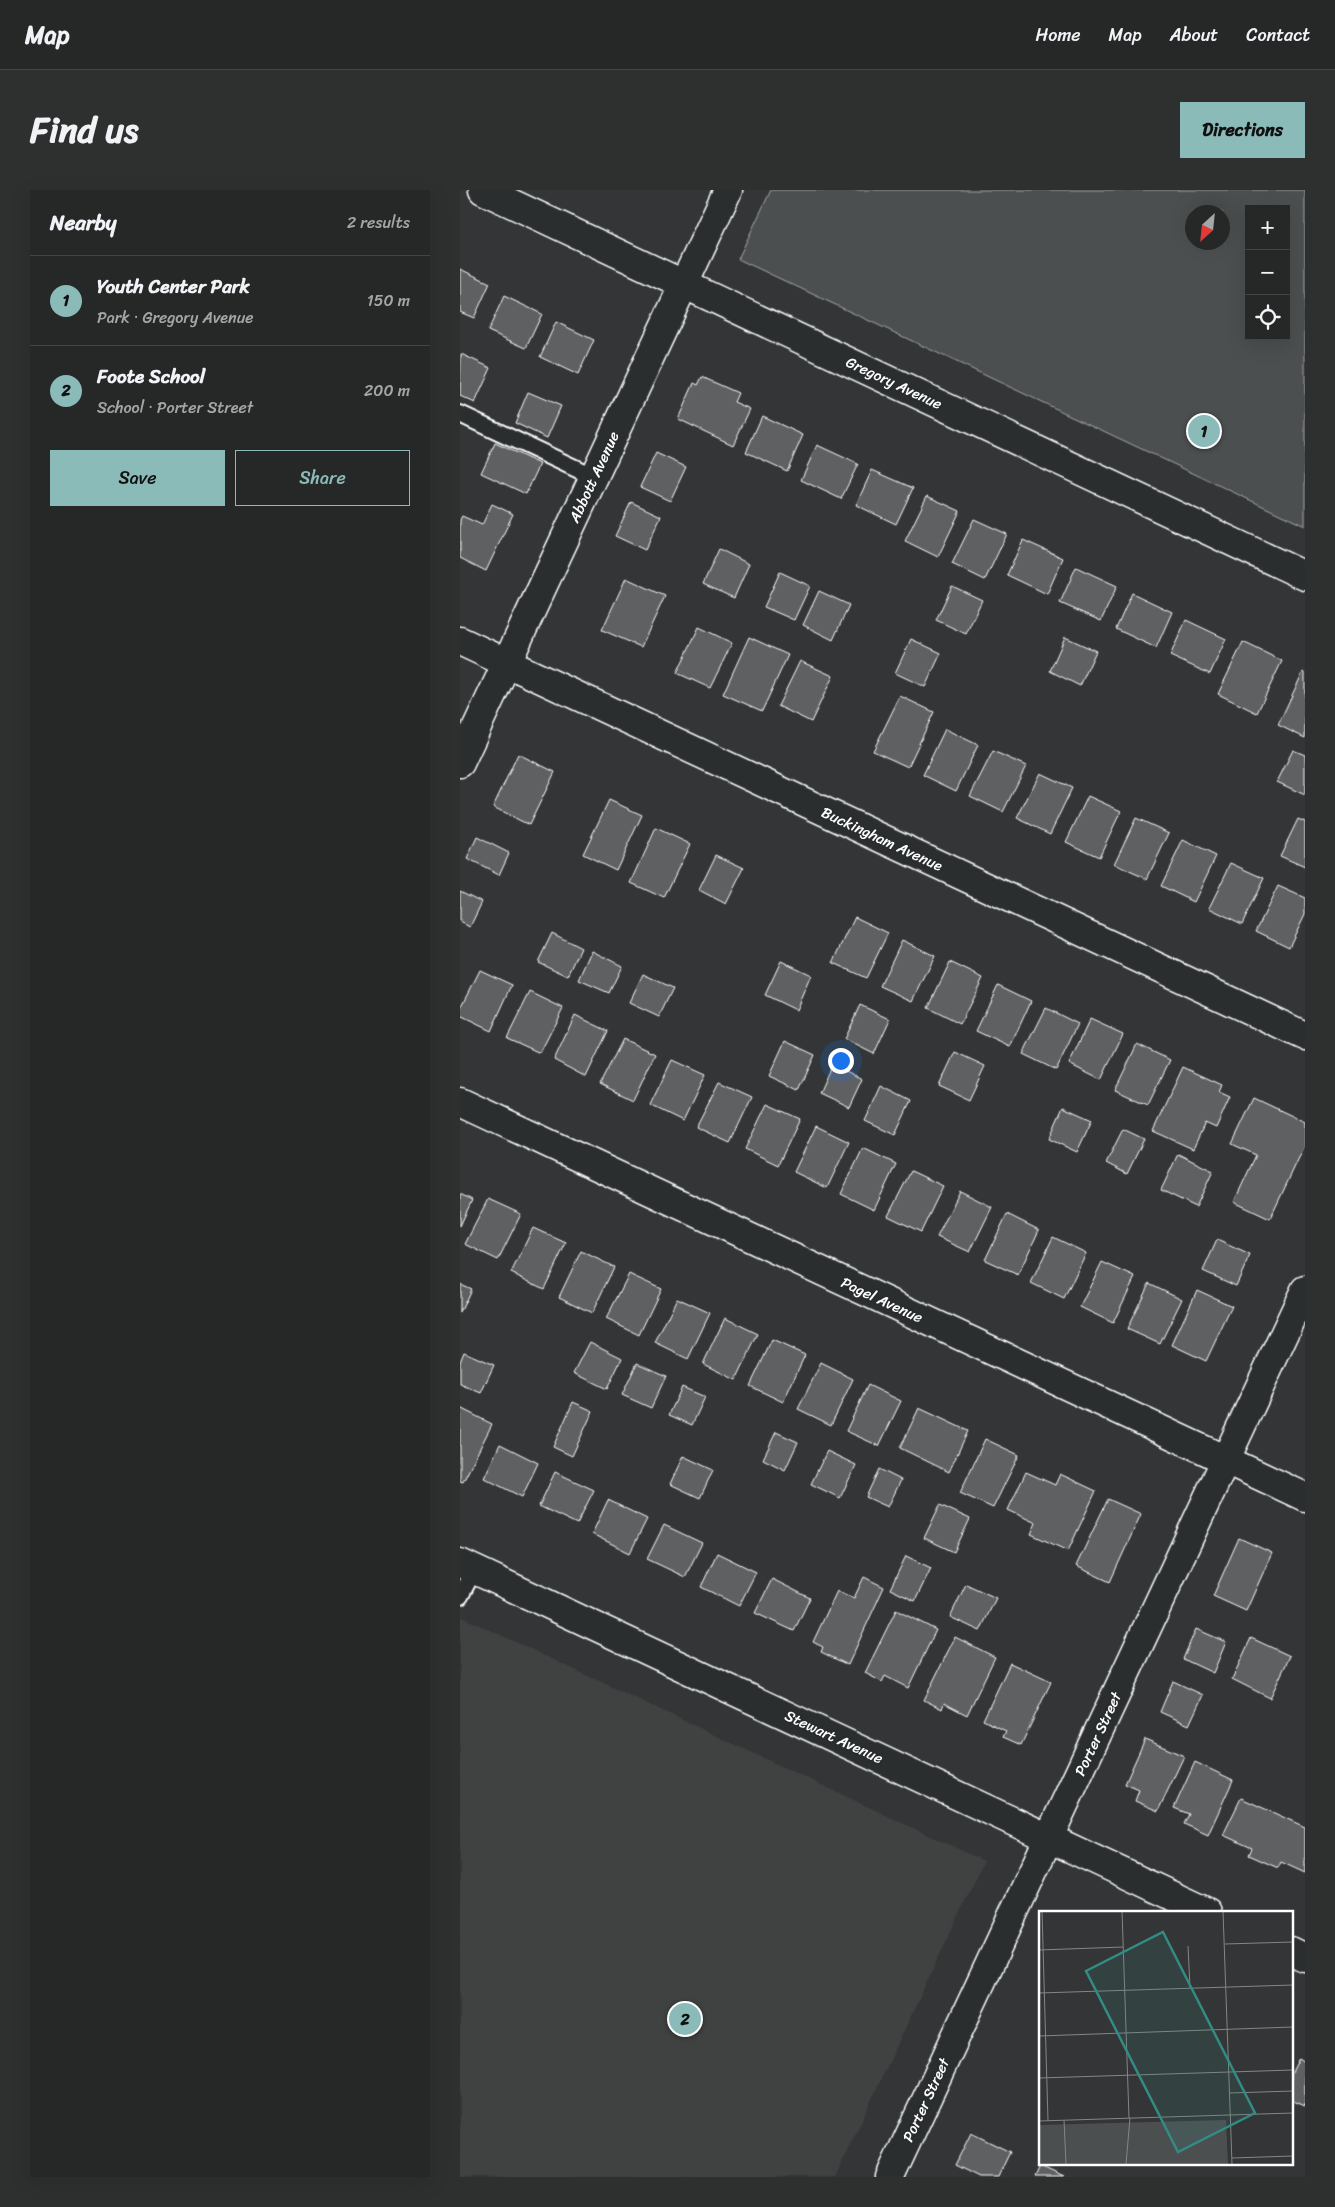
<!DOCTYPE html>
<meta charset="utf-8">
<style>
:root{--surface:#262828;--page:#2e3030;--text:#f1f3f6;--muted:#a4a6a8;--line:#424445;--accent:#8bbbb9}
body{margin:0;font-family:Sriracha,sans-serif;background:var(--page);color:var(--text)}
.controls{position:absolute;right:15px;top:15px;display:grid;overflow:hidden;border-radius:0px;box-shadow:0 5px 20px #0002}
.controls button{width:45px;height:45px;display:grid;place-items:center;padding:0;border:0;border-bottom:1px solid var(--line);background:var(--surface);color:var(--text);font:25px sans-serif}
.compass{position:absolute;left:725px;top:15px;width:45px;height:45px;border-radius:50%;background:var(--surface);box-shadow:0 5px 20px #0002;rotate:207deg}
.you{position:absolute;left:380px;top:870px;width:18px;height:18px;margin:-12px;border:4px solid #fff;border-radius:50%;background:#1a73e8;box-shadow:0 0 0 8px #1a73e833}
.badge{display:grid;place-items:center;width:32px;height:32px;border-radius:50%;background:var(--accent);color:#111;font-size:16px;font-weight:700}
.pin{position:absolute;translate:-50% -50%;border:2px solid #fff;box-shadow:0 1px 5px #0006}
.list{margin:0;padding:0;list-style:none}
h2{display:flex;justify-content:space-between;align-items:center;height:65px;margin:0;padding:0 20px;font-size:21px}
h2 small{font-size:16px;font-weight:400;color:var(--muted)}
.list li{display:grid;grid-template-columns:32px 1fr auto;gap:15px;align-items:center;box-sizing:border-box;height:90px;padding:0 20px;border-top:1px solid var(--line)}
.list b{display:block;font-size:19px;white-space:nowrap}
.list p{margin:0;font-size:16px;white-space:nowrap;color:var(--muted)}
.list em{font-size:16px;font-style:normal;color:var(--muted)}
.actions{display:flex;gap:10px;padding:15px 20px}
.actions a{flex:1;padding:11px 0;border:1px solid var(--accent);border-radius:0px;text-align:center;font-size:18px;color:var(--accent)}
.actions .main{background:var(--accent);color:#111}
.icon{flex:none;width:28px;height:28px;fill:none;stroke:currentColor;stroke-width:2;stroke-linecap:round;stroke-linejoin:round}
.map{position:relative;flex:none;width:845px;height:1987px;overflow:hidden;border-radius:0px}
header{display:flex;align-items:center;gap:30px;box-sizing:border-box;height:70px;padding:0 25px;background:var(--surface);border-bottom:1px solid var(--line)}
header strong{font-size:24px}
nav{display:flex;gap:28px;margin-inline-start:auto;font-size:18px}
.intro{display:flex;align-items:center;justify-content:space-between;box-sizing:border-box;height:120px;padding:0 30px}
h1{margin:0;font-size:35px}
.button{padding:12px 22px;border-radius:0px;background:var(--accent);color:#111;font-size:18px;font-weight:700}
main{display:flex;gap:30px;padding:0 30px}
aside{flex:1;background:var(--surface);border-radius:0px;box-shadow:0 5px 20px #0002}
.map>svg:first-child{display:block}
</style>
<header>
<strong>Map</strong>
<nav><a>Home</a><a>Map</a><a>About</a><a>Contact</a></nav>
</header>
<div class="intro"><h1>Find us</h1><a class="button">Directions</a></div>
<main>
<aside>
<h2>Nearby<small>2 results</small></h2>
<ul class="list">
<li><span class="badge">1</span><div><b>Youth Center Park</b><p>Park · Gregory Avenue</p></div><em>150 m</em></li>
<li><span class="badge">2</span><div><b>Foote School</b><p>School · Porter Street</p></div><em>200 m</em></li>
</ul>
<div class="actions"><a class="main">Save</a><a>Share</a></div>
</aside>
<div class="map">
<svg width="845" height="1987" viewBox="0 0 845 1987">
<rect width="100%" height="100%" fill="#333536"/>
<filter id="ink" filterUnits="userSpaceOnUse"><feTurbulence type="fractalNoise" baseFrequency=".02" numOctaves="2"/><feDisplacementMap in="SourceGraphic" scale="10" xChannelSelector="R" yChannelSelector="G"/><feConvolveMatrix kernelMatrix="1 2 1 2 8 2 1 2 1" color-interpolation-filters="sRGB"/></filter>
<g filter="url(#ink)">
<path fill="#404243" d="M 0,1426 L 524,1671 L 375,1987 L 0,1987 Z"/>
<path fill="#4c4f50" stroke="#a6a7a8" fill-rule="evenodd" d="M 311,0 L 845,0 L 845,336 L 278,69 ZM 789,19 L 826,19 L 826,146 L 789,146 ZM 732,22 L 762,22 L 762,52 L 732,52 Z"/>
<path fill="#5f6162" stroke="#fff" d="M 0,79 L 30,93 L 14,128 L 0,122 Z
M 44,106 L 82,124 L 66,158 L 28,141 Z
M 96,132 L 134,150 L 118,185 L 80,167 Z
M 1,164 L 31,178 L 15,213 L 0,206 Z
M 242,187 L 278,203 L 274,212 L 290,219 L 273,255 L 218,229 L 234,193 L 238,195 Z
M 68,202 L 101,216 L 87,248 L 55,233 Z
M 302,226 L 343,245 L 327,281 L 286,262 Z
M 35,253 L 80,274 L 66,304 L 21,283 Z
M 357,255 L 398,274 L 381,309 L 341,290 Z
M 196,263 L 226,277 L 210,311 L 180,297 Z
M 412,280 L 453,298 L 436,334 L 396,315 Z
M 467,306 L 500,321 L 478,367 L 445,351 Z
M 171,312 L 201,326 L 185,360 L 155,346 Z
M 32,314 L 53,324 L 26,381 L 0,368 L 0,330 L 2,326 L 22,335 Z
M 514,329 L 547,344 L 525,390 L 492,374 Z
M 563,350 L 603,368 L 587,404 L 547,385 Z
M 259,359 L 289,374 L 274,408 L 243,394 Z
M 616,377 L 657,396 L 641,431 L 600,413 Z
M 320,382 L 350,396 L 334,430 L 304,417 Z
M 166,388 L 205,406 L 181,457 L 142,440 Z
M 492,396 L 522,410 L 506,444 L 476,430 Z
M 359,401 L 389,415 L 373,450 L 343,435 Z
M 672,403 L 712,422 L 696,458 L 656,439 Z
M 726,430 L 766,449 L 750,484 L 710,466 Z
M 239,437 L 272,453 L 250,498 L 217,483 Z
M 289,447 L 328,465 L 302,521 L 263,504 Z
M 605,447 L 636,461 L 620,496 L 590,481 Z
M 451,449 L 481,463 L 465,497 L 435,483 Z
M 783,452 L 822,471 L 797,523 L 758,504 Z
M 340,471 L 373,486 L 351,532 L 318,516 Z
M 843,482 L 845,483 L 845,548 L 818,535 Z
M 440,506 L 474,522 L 448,577 L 413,561 Z
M 485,539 L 518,555 L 496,601 L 463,585 Z
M 833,560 L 845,565 L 845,605 L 817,592 Z
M 533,561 L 566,576 L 543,622 L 510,606 Z
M 58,564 L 95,582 L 69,635 L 33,617 Z
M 580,583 L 612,598 L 590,644 L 557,628 Z
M 628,606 L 661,621 L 639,667 L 606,652 Z
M 149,610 L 182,625 L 156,680 L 123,664 Z
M 676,628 L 709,643 L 687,689 L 654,674 Z
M 838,629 L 845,632 L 845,677 L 820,666 Z
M 196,638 L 230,654 L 204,708 L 171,693 Z
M 17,647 L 49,663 L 39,685 L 7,669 Z
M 723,650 L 756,666 L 734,712 L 701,696 Z
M 256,665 L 284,678 L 266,714 L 239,700 Z
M 771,673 L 804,688 L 782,734 L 749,718 Z
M 818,696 L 845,708 L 845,724 L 829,757 L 796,741 Z
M 0,701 L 22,712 L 10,737 L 0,732 Z
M 395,727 L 428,743 L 406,788 L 373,773 Z
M 92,743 L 121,758 L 108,786 L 78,772 Z
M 442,750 L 475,766 L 453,811 L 420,796 Z
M 132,761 L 162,776 L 149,803 L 119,790 Z
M 321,771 L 351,785 L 336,820 L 305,805 Z
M 490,772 L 523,788 L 500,834 L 468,818 Z
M 20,780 L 52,795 L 31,841 L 0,826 L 0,820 Z
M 183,784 L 213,798 L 199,827 L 169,813 Z
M 538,795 L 571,811 L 550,857 L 516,841 Z
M 70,802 L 103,818 L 80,863 L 47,848 Z
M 400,815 L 430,829 L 414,864 L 384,849 Z
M 586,818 L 618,834 L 596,880 L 563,864 Z
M 115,825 L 148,841 L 126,887 L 94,870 Z
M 630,829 L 663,844 L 641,890 L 609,874 Z
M 163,849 L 195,864 L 173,910 L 140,894 Z
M 325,851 L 355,865 L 339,900 L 309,886 Z
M 677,854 L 710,870 L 688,915 L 655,900 Z
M 495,862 L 525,876 L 509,910 L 479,896 Z
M 212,870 L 245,885 L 223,931 L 190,915 Z
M 372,874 L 402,889 L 389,917 L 359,903 Z
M 723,877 L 762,895 L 759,902 L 770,907 L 756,938 L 745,933 L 733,959 L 693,941 Z
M 259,892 L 292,907 L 270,953 L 236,937 Z
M 421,896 L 451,911 L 435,945 L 405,931 Z
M 794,908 L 845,932 L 845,955 L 810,1029 L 774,1012 L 796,965 L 772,954 Z
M 307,914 L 340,929 L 318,975 L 285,959 Z
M 603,917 L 632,930 L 617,962 L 589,949 Z
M 356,936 L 389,952 L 367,998 L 334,982 Z
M 663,939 L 684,949 L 667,984 L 646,973 Z
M 403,958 L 436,974 L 414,1020 L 381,1004 Z
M 718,964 L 753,981 L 736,1017 L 701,1000 Z
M 451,981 L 483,996 L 461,1042 L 428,1026 Z
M 500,1001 L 532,1017 L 510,1062 L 477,1047 Z
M 0,1004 L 12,1010 L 0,1036 Z
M 28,1009 L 61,1024 L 38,1070 L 5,1054 Z
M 547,1024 L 579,1040 L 558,1085 L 525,1070 Z
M 73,1038 L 106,1053 L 84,1099 L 51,1083 Z
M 593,1047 L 626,1063 L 604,1109 L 571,1093 Z
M 757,1050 L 790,1065 L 776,1096 L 743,1081 Z
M 121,1061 L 154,1077 L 132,1123 L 99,1107 Z
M 642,1072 L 675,1087 L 653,1133 L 620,1117 Z
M 169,1084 L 201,1099 L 179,1145 L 146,1129 Z
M 689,1093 L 722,1109 L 700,1154 L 667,1139 Z
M 0,1094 L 11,1099 L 0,1123 Z
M 737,1100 L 772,1116 L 746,1171 L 712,1155 Z
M 217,1108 L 250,1123 L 228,1169 L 195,1153 Z
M 265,1128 L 298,1144 L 276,1190 L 243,1174 Z
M 312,1150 L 345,1165 L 323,1212 L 290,1196 Z
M 130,1152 L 162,1168 L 147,1199 L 114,1183 Z
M 4,1162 L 34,1175 L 21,1203 L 0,1194 L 0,1172 Z
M 177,1173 L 206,1186 L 191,1218 L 162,1205 Z
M 361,1173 L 393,1189 L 371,1235 L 338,1219 Z
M 408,1195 L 441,1211 L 419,1256 L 386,1241 Z
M 222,1197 L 245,1207 L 232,1235 L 209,1225 Z
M 113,1212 L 133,1221 L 112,1266 L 93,1257 Z
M 0,1218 L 32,1234 L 3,1292 L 0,1291 Z
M 459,1218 L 508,1241 L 489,1282 L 440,1258 Z
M 316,1242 L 338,1252 L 325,1280 L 303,1269 Z
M 525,1249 L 559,1265 L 533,1318 L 500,1303 Z
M 40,1254 L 78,1273 L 62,1307 L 24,1288 Z
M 367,1261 L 396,1275 L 380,1308 L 351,1294 Z
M 223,1266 L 253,1280 L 240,1308 L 210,1294 Z
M 419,1279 L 441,1290 L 428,1317 L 406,1307 Z
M 95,1282 L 134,1300 L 117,1334 L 79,1316 Z
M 566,1282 L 595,1295 L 600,1284 L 636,1301 L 608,1361 L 571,1344 L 576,1333 L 548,1320 Z
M 648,1309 L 681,1324 L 650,1392 L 616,1376 Z
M 148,1310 L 187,1329 L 170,1363 L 132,1344 Z
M 480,1315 L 510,1329 L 494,1362 L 464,1348 Z
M 204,1335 L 242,1353 L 225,1387 L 187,1369 Z
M 779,1348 L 812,1363 L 786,1421 L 753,1406 Z
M 257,1363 L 296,1382 L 279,1416 L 241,1397 Z
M 446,1366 L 471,1378 L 455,1411 L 430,1399 Z
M 404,1387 L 424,1397 L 388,1475 L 361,1462 L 363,1457 L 353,1452 L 377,1401 L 394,1408 Z
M 312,1389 L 350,1408 L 334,1441 L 295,1423 Z
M 506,1394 L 536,1408 L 520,1441 L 490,1427 Z
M 436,1420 L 476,1440 L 448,1498 L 425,1486 L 422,1492 L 405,1483 Z
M 736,1439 L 766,1452 L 753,1483 L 723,1469 Z
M 495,1447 L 535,1467 L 507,1525 L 484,1513 L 482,1519 L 464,1510 Z
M 791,1448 L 830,1466 L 810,1508 L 772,1489 Z
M 550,1473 L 591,1492 L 561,1555 L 543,1547 L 546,1541 L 523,1530 Z
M 713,1491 L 743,1505 L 729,1535 L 700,1522 Z
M 685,1549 L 724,1566 L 698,1621 L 675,1611 L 679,1600 L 665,1594 Z
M 735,1572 L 773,1590 L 748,1645 L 724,1634 L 729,1624 L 714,1618 Z
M 781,1608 L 845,1637 L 845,1683 L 821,1672 L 818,1678 L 789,1665 L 792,1658 L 763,1645 Z
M 839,1868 L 845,1872 L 845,1916 L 831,1910 L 831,1884 Z
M 511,1943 L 550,1962 L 538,1987 L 519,1987 L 495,1975 Z
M 580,1976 L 604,1987 L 575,1987 Z"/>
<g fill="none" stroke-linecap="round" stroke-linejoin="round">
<defs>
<path id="service" d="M 0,224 L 134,287
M 0,1406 L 14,1379"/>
<path id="minor" d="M 23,0 L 845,386
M 0,451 L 845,846
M 0,573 L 268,0
M 0,912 L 845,1307
M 0,1373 L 747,1722
M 831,1761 L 845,1768
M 430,1987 L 845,1100"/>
</defs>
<use href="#service" stroke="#fff" stroke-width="20"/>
<use href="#minor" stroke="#fff" stroke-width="31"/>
<use href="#service" stroke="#2a2d2e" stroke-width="16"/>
<use href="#minor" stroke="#2a2d2e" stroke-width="28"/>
</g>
</g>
<g text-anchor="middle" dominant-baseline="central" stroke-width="4" stroke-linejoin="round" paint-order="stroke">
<g font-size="15" fill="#fff" stroke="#2a2d2e">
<text transform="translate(434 193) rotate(25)">Gregory Avenue</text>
<text transform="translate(134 287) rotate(-65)">Abbott Avenue</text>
<text transform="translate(422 649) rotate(25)">Buckingham Avenue</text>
<text transform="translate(422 1110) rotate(25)">Pagel Avenue</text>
<text transform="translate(638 1544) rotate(-65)">Porter Street</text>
<text transform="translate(374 1547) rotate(25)">Stewart Avenue</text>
<text transform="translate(466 1910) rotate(-65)">Porter Street</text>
</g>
</g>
<g transform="translate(579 1721)">
<rect width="254" height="254" fill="#333536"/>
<path d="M 187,209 L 189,253 L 0,253 L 0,214 Z" fill="#4c4f50"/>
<path fill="none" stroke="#858686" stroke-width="1" d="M 3,0 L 9,210M 83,0 L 90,207M 184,0 L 193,253M 186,33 L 254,31M 149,35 L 151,77M 0,39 L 84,36M 0,82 L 254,74M 0,125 L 254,116M 0,167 L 254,159M 190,182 L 254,180M 25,209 L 27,253M 0,210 L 254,202M 193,247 L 254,245M 87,253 L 91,207"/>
<path fill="#338b84" fill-opacity="0.15" stroke="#338b84" stroke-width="2.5" d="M 124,21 L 216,202 L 139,241 L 47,60 Z"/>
<rect width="254" height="254" fill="none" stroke="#fff" stroke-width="2.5"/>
</g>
</svg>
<div class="controls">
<button>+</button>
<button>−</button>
<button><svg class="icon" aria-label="locate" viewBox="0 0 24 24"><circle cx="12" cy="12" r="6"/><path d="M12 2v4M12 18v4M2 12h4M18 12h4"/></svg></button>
</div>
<svg class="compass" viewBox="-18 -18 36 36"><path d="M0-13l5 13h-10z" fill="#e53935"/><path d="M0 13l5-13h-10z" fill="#a4a6a8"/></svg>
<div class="you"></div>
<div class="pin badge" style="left:744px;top:241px">1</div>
<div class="pin badge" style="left:225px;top:1829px">2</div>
</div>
</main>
